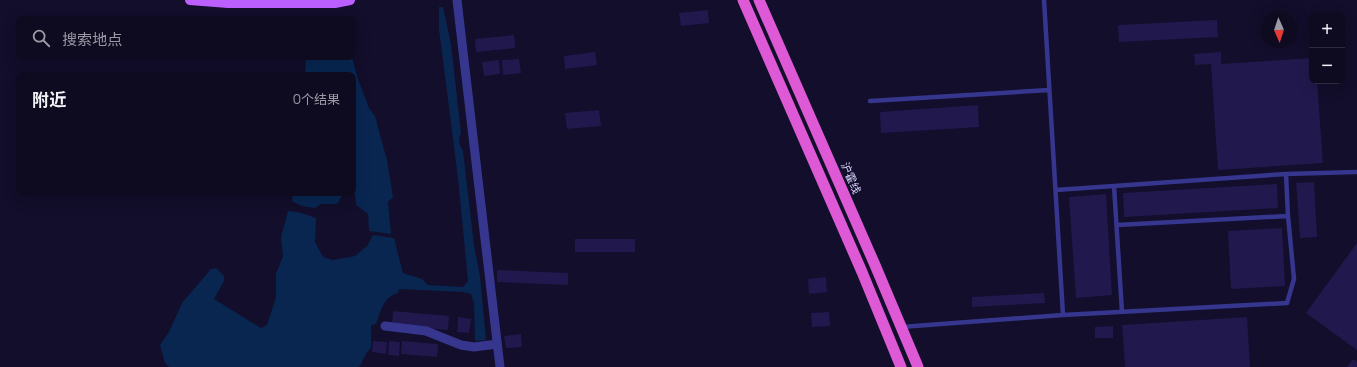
<!DOCTYPE html>
<html lang="zh">
<meta charset="utf-8">
<style>
:root{--surface:#0e0a20;--page:#1c182d;--text:#f1f3f6;--muted:#9b9aa5;--line:#2e2b3e}
body{margin:0;font-family:"Space Grotesk","Noto Sans SC",sans-serif;background:var(--page);color:var(--text)}
.controls{position:absolute;right:12px;top:12px;display:grid;overflow:hidden;border-radius:8px;box-shadow:0 4px 16px #0002}
.controls button{width:36px;height:36px;display:grid;place-items:center;padding:0;border:0;border-bottom:1px solid var(--line);background:var(--surface);color:var(--text);font:20px sans-serif}
.compass{position:absolute;left:1261px;top:12px;width:36px;height:36px;border-radius:50%;background:var(--surface);box-shadow:0 4px 16px #0002;rotate:177deg}
.list{margin:0;padding:0;list-style:none}
h2{display:flex;justify-content:space-between;align-items:center;height:52px;margin:0;padding:0 16px;font-size:17px}
h2 small{font-size:13px;font-weight:400;color:var(--muted)}
.icon{flex:none;width:22px;height:22px;fill:none;stroke:currentColor;stroke-width:2;stroke-linecap:round;stroke-linejoin:round}
.map{position:relative;flex:none;width:1357px;height:367px;overflow:hidden}
.search{position:absolute;background:var(--surface);box-shadow:0 4px 16px #0002;left:16px;top:16px;width:340px;height:44px;display:flex;align-items:center;gap:10px;box-sizing:border-box;padding:0 14px;border-radius:8px;color:var(--muted);font-size:15px}
.panel{position:absolute;background:var(--surface);box-shadow:0 4px 16px #0002;left:16px;top:72px;width:340px;height:124px;border-radius:8px}
.map>svg:first-child{display:block}
</style>
<div class="map">
<svg width="1357" height="367" viewBox="0 0 1357 367">
<rect width="100%" height="100%" fill="#120e2b"/>
<path fill="#082650" d="M 439,7 L 443,7 L 451,44 L 461,133 C 458,140 459,145 463,151 L 474,245 L 480,276 L 486,340 L 475,341 L 474,303 L 471,294 L 463,292 L 399,289 L 398,293 C 383,297 381,311 376,324 L 371,325 L 371,348 C 365,353 364,360 359,367 L 169,367 L 165,363 L 160,345 L 169,332 L 182,303 L 211,269 L 216,268 L 224,276 L 224,281 L 214,299 L 261,328 L 267,325 L 276,297 L 276,274 L 283,256 L 281,237 L 288,211 L 298,212 L 316,218 L 315,242 L 323,257 L 333,260 L 355,256 L 367,246 L 373,235 L 394,238 L 403,273 L 422,279 L 428,285 L 463,287 L 468,281 L 458,178 L 439,29 Z
M 306,57 L 352,57 L 358,79 L 369,108 L 375,116 L 387,160 L 393,197 L 388,202 L 391,234 L 369,231 L 368,214 L 356,205 L 355,194 L 344,193 L 337,204 L 321,204 L 315,208 L 302,206 L 292,201 L 293,193 L 353,193 L 353,75 L 305,75 Z"/>
<path fill="#21194d" d="M 708,10 L 709,23 L 681,26 L 679,13 Z
M 1217,20 L 1218,37 L 1119,42 L 1118,25 Z
M 514,35 L 515,48 L 476,52 L 475,39 Z
M 595,52 L 597,65 L 565,69 L 564,56 Z
M 1221,52 L 1221,64 L 1312,58 L 1312,81 L 1317,81 L 1323,163 L 1218,170 L 1211,64 L 1195,65 L 1194,54 Z
M 519,59 L 521,73 L 503,75 L 502,60 Z
M 499,60 L 500,74 L 484,76 L 482,62 Z
M 978,105 L 979,127 L 881,133 L 880,112 Z
M 599,110 L 601,126 L 567,129 L 565,113 Z
M 1314,182 L 1317,237 L 1300,238 L 1296,183 Z
M 1277,184 L 1278,208 L 1124,217 L 1123,193 Z
M 1106,194 L 1112,295 L 1076,298 L 1069,197 Z
M 1282,228 L 1285,286 L 1231,289 L 1228,231 Z
M 575,239 L 635,239 L 635,252 L 575,252 Z
M 1357,243 L 1357,350 L 1306,313 Z
M 497,270 L 568,273 L 568,285 L 497,282 Z
M 826,277 L 827,292 L 809,294 L 808,279 Z
M 1044,293 L 1045,303 L 972,307 L 972,297 Z
M 393,311 L 449,316 L 448,330 L 392,325 Z
M 829,312 L 830,326 L 812,327 L 811,313 Z
M 458,317 L 471,319 L 469,333 L 457,332 Z
M 1247,317 L 1250,367 L 1125,367 L 1122,325 Z
M 1113,326 L 1113,338 L 1095,338 L 1095,327 Z
M 521,334 L 522,347 L 506,348 L 504,336 Z
M 373,341 L 387,342 L 386,354 L 372,352 Z
M 389,341 L 400,342 L 399,356 L 388,355 Z
M 402,341 L 438,344 L 437,357 L 401,354 Z
M 1353,359 L 1357,362 L 1357,367 L 1347,367 Z"/>
<g fill="none" stroke-linecap="round" stroke-linejoin="round">
<path stroke="#36368e" stroke-width="4.5" d="M 1044,0 L 1063,315
M 870,101 L 1049,90
M 1114,186 L 1122,312
M 1056,190 L 1286,174
M 1117,225 L 1288,216
M 901,327 L 1063,315 L 1287,303 L 1294,279 L 1288,216 L 1286,174 L 1357,172"/>
<path stroke="#36368e" stroke-width="9" d="M 457,0 L 500,367
M 385,326 L 426,331 L 461,345 L 474,347 L 497,344"/>
<path stroke="#bc5fff" stroke-width="10" d="M 190,0 L 228,3 L 335,3 L 350,0"/>
<path stroke="#de59d6" stroke-width="11" d="M 743,0 L 862,272 L 901,367
M 759,0 L 875,265 L 918,367"/>
</g>
<g text-anchor="middle" dominant-baseline="central" stroke-width="3" stroke-linejoin="round" paint-order="stroke">
<g font-size="11" fill="#dbd8ff" stroke="#120e2b">
<text transform="translate(851 178) rotate(66)">沪霍线</text>
</g>
</g>
</svg>
<div class="controls">
<button>+</button>
<button>−</button>
</div>
<svg class="compass" viewBox="-18 -18 36 36"><path d="M0-13l5 13h-10z" fill="#e53935"/><path d="M0 13l5-13h-10z" fill="#9b9aa5"/></svg>
<div class="search"><svg class="icon" aria-label="search" viewBox="0 0 24 24"><circle cx="10" cy="10" r="6"/><path d="M15 15l6 6"/></svg>搜索地点</div>
<section class="panel">
<h2>附近<small>0个结果</small></h2>
<ul class="list">
</ul>
</section>
</div>
